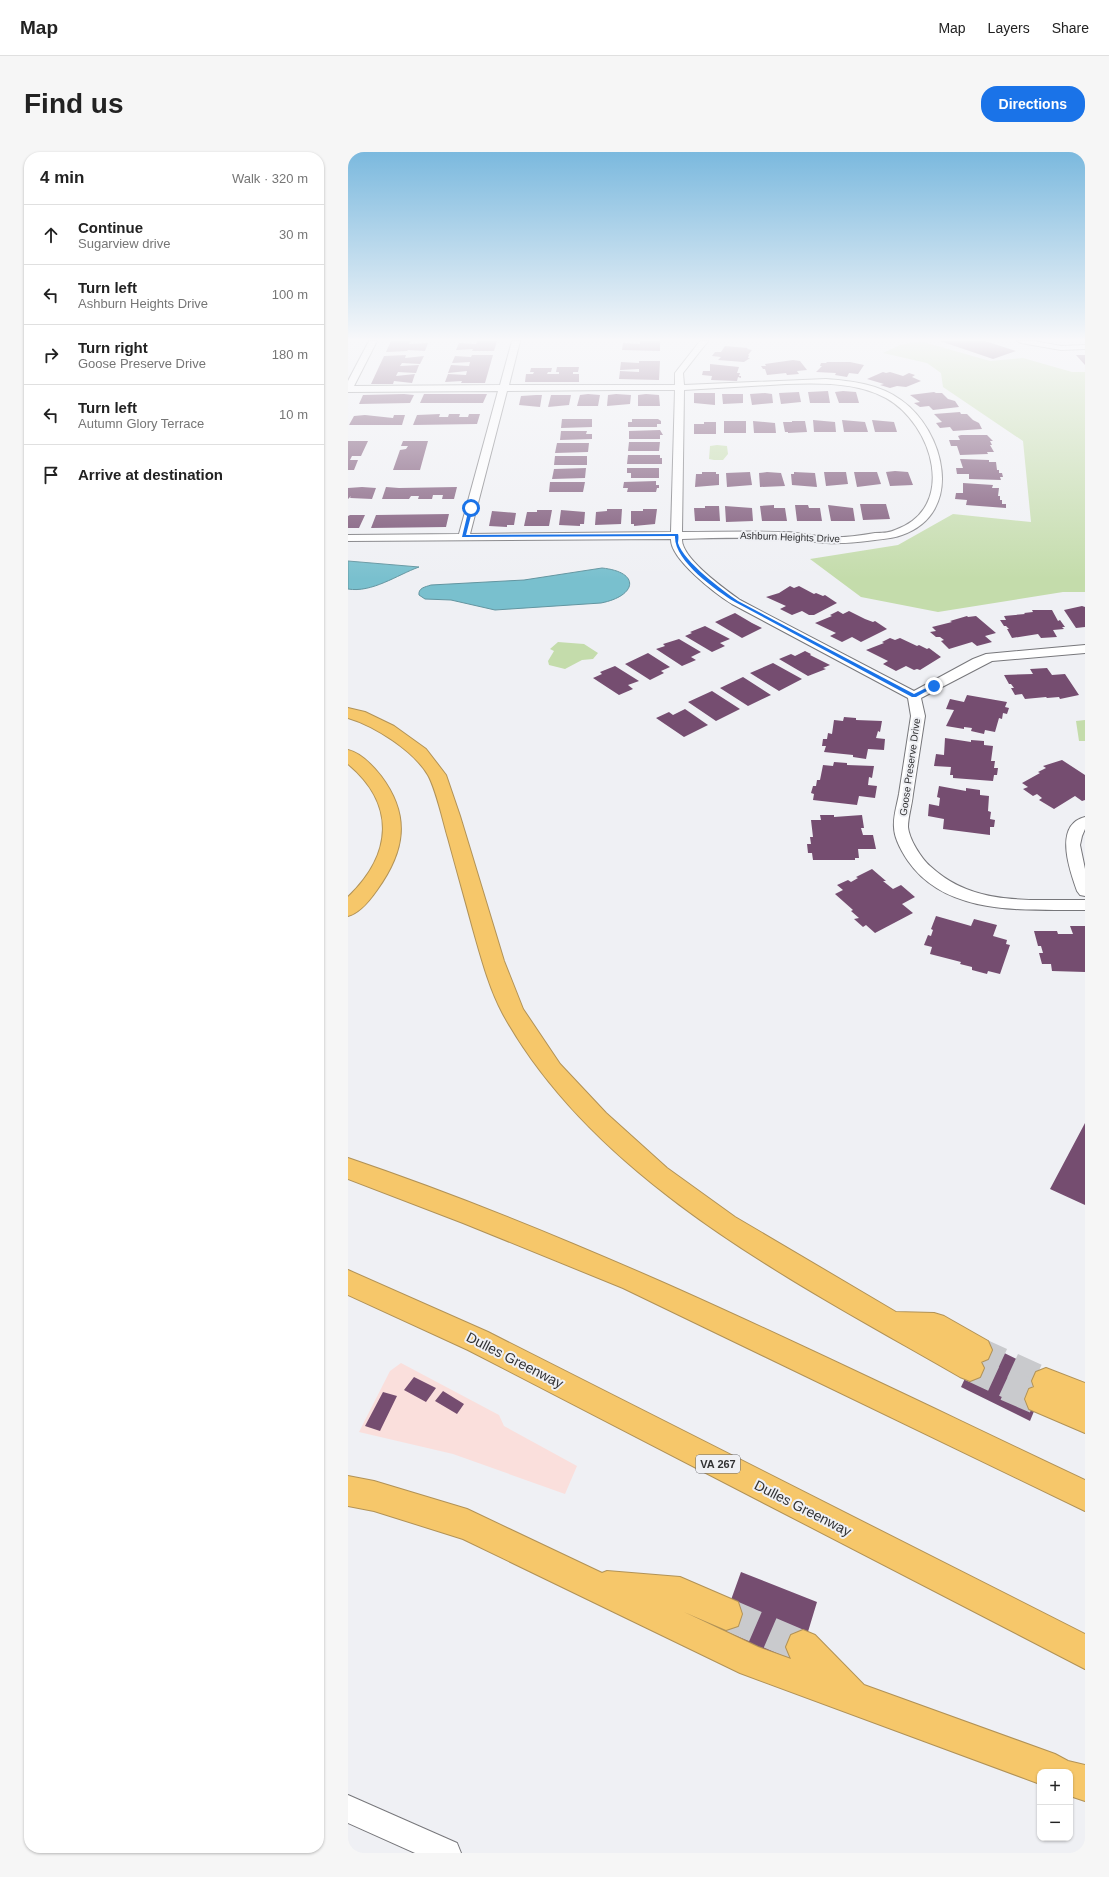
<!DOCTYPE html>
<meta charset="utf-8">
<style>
:root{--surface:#fff;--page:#f6f6f6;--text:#222;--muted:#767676;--line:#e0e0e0;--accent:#1a73e8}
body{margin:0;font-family:Arial,sans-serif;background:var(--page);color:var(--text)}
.controls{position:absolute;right:12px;bottom:12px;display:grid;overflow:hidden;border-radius:8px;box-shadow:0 1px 3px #0004}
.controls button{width:36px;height:36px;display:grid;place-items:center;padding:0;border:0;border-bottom:1px solid var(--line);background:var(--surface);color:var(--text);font:20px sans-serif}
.stop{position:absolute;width:12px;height:12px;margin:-9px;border:3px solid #1a73e8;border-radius:50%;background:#fff}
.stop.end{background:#1a73e8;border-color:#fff;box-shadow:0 1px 4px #0008}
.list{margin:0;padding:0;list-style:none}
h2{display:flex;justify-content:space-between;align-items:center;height:52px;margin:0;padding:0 16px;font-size:17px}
h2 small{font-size:13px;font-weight:400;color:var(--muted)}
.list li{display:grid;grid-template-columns:26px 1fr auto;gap:12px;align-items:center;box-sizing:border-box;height:60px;padding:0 16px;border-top:1px solid var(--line)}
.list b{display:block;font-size:15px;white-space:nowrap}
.list p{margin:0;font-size:13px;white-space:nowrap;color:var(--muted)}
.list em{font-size:13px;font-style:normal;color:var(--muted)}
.icon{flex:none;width:22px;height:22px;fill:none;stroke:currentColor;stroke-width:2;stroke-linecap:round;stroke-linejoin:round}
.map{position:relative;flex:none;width:737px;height:1701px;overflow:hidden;border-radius:16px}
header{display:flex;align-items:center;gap:24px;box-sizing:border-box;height:56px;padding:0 20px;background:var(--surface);border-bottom:1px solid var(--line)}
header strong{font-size:19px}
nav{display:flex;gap:22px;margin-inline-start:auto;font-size:14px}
.intro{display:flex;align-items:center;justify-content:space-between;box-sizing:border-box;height:96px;padding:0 24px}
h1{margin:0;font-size:28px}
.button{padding:10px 18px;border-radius:16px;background:var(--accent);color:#fff;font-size:14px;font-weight:700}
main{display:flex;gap:24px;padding:0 24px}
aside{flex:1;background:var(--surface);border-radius:16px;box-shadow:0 1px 3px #0004}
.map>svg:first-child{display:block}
</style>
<header>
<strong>Map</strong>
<nav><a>Map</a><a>Layers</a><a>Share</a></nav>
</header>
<div class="intro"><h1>Find us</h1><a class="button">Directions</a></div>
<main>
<aside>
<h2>4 min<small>Walk · 320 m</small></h2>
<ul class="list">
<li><svg class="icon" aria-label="ahead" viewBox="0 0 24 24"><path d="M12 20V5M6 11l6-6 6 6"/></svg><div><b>Continue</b><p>Sugarview drive</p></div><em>30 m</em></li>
<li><svg class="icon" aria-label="left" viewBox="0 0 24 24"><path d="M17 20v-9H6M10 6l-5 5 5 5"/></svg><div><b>Turn left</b><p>Ashburn Heights Drive</p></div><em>100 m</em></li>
<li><svg class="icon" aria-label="right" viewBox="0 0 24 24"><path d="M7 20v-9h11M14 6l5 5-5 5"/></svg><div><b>Turn right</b><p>Goose Preserve Drive</p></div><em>180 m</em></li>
<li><svg class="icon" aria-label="left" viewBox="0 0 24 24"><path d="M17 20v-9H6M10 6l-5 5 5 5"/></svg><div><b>Turn left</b><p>Autumn Glory Terrace</p></div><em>10 m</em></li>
<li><svg class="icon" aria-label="arrive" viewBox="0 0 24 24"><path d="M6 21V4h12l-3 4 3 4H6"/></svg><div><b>Arrive at destination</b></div></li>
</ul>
</aside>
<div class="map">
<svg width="737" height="1701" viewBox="0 0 737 1701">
<rect width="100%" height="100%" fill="#eff0f4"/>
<path fill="#fadfdc" d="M 53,1211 L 151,1263 L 156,1274 L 229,1314 L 217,1342 L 105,1302 L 11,1280 L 42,1219 Z"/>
<path fill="#c4dcab" d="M 572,189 L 642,209 L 675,206 L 724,220 L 737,220 L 737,440 L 715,440 L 590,460 L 513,445 L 462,407 L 550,393 L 605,362 L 683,370 L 675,289 L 595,235 L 593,221 L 579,211 L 535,201 L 552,193 Z
M 369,293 L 379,294 L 380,302 L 375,308 L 366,308 L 361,307 L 362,294 Z
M 210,490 L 236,492 L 250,501 L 245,507 L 234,508 L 217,517 L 201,513 L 200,509 L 206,499 L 202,497 Z
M 737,568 L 737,589 L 731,589 L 728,569 Z"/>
<path fill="#79c0ce" stroke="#6395a0" d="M 0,409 L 71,415 C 49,423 24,441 0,437 Z
M 254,416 C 293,420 289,444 253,451 L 147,458 L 103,448 L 77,447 L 71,443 C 70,436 77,435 83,433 L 176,428 Z"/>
<path fill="#754d70" d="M 43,189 L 63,189 L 61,192 L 80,191 L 77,199 L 60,198 L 59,199 L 38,200 Z
M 129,189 L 149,189 L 146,199 L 124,199 L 125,197 L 108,198 L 111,191 L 128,192 Z
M 292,189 L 312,189 L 312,199 L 274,198 L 275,191 L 292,192 Z
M 592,189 L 637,189 L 668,199 L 645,207 Z
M 377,194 L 400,196 L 399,197 L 404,198 L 400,203 L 401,203 L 400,206 L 402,206 L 396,210 L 370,208 L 373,205 L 364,204 L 367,200 L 373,200 Z
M 58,203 L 57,206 L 76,204 L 72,212 L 54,211 L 52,214 L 71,213 L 68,221 L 50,220 L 48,224 L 67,222 L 64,231 L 46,229 L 45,232 L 23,232 L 36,204 Z
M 124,203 L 145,203 L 137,231 L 113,231 L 114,229 L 97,230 L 100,222 L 118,223 L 119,219 L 100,221 L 103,213 L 121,214 L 122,210 L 104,211 L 107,204 L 123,205 Z
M 728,203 L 737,203 L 737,213 Z
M 445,208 L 452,209 L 459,218 L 449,219 L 451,222 L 439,223 L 438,221 L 419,223 L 417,217 L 415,217 L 413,214 L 418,214 L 417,212 Z
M 291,209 L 312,209 L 311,228 L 271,227 L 272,219 L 291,220 L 291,217 L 272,218 L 273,210 L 291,211 Z
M 479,210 L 502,210 L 516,213 L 510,222 L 501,221 L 499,225 L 487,223 L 488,221 L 468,220 L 474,214 L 472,214 L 473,211 L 478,211 Z
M 362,212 L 391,215 L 389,221 L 392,221 L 391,224 L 393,224 L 393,226 L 390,225 L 389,229 L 363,228 L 364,224 L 354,223 L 355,219 L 362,219 Z
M 209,215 L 231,215 L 230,220 L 225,220 L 225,222 L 231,222 L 231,230 L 177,230 L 178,222 L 185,222 L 186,220 L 182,220 L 183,216 L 204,216 L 203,220 L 200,220 L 199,222 L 211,222 L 211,220 L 208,220 Z
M 535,220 L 538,221 L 542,220 L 555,224 L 561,221 L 567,223 L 564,225 L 573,229 L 558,235 L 549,234 L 542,236 L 532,233 L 536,232 L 519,227 Z
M 480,239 L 482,251 L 462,251 L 460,240 Z
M 495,239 L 508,240 L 511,251 L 491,251 L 487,240 Z
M 451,240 L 453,250 L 433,252 L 431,241 Z
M 586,240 L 588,241 L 594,241 L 600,247 L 607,249 L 611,255 L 585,258 L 581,254 L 572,255 L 566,251 L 572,250 L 562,243 Z
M 346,241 L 367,241 L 367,253 L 346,251 Z
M 417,241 L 424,242 L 425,251 L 404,253 L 402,242 Z
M 56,242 L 66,243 L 62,251 L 11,252 L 15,243 Z
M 76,242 L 139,242 L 135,251 L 72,251 Z
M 240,242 L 252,243 L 250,254 L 229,254 L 232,243 Z
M 268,242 L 283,243 L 282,252 L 259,254 L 260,243 Z
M 298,242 L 311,243 L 312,254 L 290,254 L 290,243 Z
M 374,242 L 395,242 L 395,251 L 375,252 Z
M 188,243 L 194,243 L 192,255 L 171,253 L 173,244 Z
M 203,243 L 223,243 L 221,253 L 200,255 Z
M 612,260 L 613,262 L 619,262 L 625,268 L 631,271 L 634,277 L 605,279 L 602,275 L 592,276 L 588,271 L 594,270 L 586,262 Z
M 92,262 L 91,265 L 100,265 L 101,262 L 112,262 L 111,265 L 120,265 L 121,262 L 132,262 L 129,272 L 65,273 L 69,263 Z
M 17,263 L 45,266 L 46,263 L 57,263 L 54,273 L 1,273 L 6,264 Z
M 214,267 L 244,267 L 244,275 L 213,276 Z
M 284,267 L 310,267 L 313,269 L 313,272 L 309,272 L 309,275 L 280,275 L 280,270 L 284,270 Z
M 465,268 L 487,270 L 488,280 L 466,280 Z
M 494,268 L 517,270 L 520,280 L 496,280 Z
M 524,268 L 546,270 L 549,280 L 527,280 Z
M 376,269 L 398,269 L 398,281 L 376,281 Z
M 405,269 L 427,271 L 428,281 L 406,281 Z
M 444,269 L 457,269 L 459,280 L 440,281 L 440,280 L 437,280 L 435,270 L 444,270 Z
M 356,270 L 368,270 L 368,282 L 346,282 L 346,272 L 356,272 Z
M 312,278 L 315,283 L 312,283 L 312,287 L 281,287 L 281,279 Z
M 213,279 L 239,279 L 238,282 L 244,282 L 244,287 L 212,288 Z
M 613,283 L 639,283 L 645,289 L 642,289 L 644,293 L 642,293 L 646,300 L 639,300 L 640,302 L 612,303 L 609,294 L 603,294 L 601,288 L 612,288 L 610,284 Z
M 0,289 L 20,289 L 13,304 L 4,304 L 2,308 L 10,308 L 6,318 L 0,318 Z
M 55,289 L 80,289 L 72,318 L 45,318 L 52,298 L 58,297 L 60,294 L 53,294 Z
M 281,290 L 312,290 L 311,299 L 280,299 Z
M 209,291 L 241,291 L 240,300 L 207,301 Z
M 280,303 L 312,303 L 312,306 L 314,306 L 314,312 L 279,312 Z
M 207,304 L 239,304 L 239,313 L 206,313 Z
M 612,307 L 641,308 L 641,310 L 648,310 L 649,318 L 651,318 L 651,321 L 654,321 L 655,325 L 652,325 L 653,328 L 621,327 L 621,322 L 609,322 L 608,316 L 615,316 Z
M 238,316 L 237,326 L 204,327 L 206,317 Z
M 279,316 L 311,316 L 311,326 L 283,326 L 283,321 L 279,321 Z
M 547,319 L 560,320 L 565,333 L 542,334 L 538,320 Z
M 354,320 L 368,320 L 368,322 L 371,322 L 371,333 L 347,335 L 348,322 L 354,322 Z
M 402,320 L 404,333 L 379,335 L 378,321 Z
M 419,320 L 433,321 L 437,334 L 412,335 L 411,321 Z
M 446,320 L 467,321 L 469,335 L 444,333 L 443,322 L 446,322 Z
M 476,320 L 498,320 L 500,332 L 478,334 Z
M 506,320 L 529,320 L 533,332 L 509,335 Z
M 308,329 L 308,333 L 311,333 L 311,336 L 309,336 L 308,340 L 279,340 L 280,336 L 275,336 L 276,330 Z
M 202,330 L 237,330 L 235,340 L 201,340 Z
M 615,331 L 645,333 L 644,336 L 651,336 L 650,344 L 652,344 L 652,348 L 654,348 L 654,352 L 658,352 L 658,356 L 618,353 L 619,348 L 607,347 L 608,341 L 615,341 Z
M 14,335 L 28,336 L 24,347 L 2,346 L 3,344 L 0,347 L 0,336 Z
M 38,335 L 51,336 L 109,335 L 106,347 L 94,347 L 95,343 L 85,343 L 84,347 L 70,347 L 71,344 L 63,344 L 61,347 L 34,347 Z
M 512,352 L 538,352 L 542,367 L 515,368 Z
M 426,353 L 426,356 L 437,356 L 439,369 L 414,369 L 412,354 Z
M 447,353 L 460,353 L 461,356 L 472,356 L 474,369 L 449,369 Z
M 480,353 L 505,356 L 507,369 L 483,369 Z
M 357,354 L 371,354 L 372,369 L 347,369 L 346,356 L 357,356 Z
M 377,354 L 404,356 L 405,369 L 378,370 Z
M 259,357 L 274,357 L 273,372 L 247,373 L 248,360 L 259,359 Z
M 295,357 L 309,357 L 307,372 L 286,374 L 286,372 L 283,372 L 283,359 L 295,359 Z
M 189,358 L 204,358 L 201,374 L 176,374 L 179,360 L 189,360 Z
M 213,358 L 237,360 L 236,372 L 232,372 L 232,374 L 211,373 Z
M 144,359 L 168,361 L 166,373 L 159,373 L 159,375 L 141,374 Z
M 101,362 L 98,375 L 23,376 L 28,363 Z
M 2,363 L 17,363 L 11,376 L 0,376 L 0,364 Z
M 442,434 L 446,436 L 451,434 L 466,442 L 468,441 L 475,444 L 477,443 L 489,451 L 466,463 L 461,463 L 454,459 L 444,463 L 432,457 L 438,454 L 418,445 L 431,441 Z
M 734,454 L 737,455 L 737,475 L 728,476 L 716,458 Z
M 684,458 L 704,458 L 710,469 L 712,468 L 717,475 L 714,475 L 716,477 L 705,478 L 709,485 L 693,486 L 690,482 L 664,486 L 659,477 L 661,477 L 658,474 L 656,474 L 652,468 L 658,468 L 656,464 L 677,462 L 676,461 L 685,460 Z
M 490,459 L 495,462 L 501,459 L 517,467 L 525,470 L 527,469 L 539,477 L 513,490 L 504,485 L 494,490 L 482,484 L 488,481 L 467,471 L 484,464 L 482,463 Z
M 387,461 L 404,471 L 414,476 L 394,486 L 367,470 Z
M 619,464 L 620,465 L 628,464 L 648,481 L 637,484 L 644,490 L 629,494 L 624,490 L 601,497 L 593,489 L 596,488 L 592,485 L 588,485 L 582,480 L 588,479 L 584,475 L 604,470 L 602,469 Z
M 357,474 L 382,487 L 372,491 L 377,494 L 364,500 L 337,484 L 344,481 L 342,480 Z
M 542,486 L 547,488 L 552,486 L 569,494 L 571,493 L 579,497 L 581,496 L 593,505 L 572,518 L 569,517 L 566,518 L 558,514 L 548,519 L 535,512 L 540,509 L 518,498 L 536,491 L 534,490 Z
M 331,487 L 353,500 L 343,505 L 348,508 L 334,514 L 308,497 L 317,494 L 315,492 Z
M 457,499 L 463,502 L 462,503 L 482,513 L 475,516 L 478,517 L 460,524 L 431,507 L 443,502 L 447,504 Z
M 300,501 L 322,515 L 313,519 L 316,521 L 302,528 L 277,512 Z
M 425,511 L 454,527 L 431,539 L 402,521 Z
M 267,514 L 291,529 L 280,533 L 285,537 L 271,543 L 245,526 L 254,522 L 252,520 Z
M 699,516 L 704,523 L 717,522 L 731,543 L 712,547 L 711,545 L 699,546 L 698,545 L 677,547 L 674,542 L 667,543 L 663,536 L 666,536 L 663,532 L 661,532 L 656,523 L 685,522 L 682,517 Z
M 395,525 L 423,543 L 400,554 L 372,536 Z
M 364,539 L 392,557 L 368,569 L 340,550 Z
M 619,543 L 659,550 L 657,555 L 661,556 L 659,562 L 655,561 L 654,567 L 651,566 L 647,580 L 637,578 L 636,582 L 623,579 L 624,576 L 616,575 L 616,577 L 598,574 L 606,558 L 598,557 L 602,547 L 616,550 Z
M 337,557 L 360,573 L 336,585 L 308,566 L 321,560 L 325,563 Z
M 496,565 L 508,566 L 508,568 L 534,569 L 532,580 L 530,579 L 528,586 L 537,587 L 536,598 L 520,597 L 518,607 L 505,605 L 505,603 L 476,600 L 478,594 L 474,594 L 475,587 L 479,587 L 480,581 L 484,582 L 486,568 L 495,569 Z
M 597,586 L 623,590 L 623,588 L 636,589 L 636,593 L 645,594 L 643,609 L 647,609 L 646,616 L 650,616 L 649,623 L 646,623 L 645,629 L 605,626 L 605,623 L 602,623 L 603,615 L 586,614 L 588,602 L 596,603 Z
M 714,608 L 737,623 L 737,648 L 734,649 L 727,644 L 706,657 L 691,648 L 694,646 L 689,642 L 685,644 L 675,637 L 680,635 L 674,631 L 692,621 L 690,620 L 698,616 L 695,614 Z
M 486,610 L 499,611 L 499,613 L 526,614 L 524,626 L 521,625 L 520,633 L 529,634 L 527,646 L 511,644 L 509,653 L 465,648 L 466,642 L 463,641 L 465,634 L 468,634 L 469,628 L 472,628 L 475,613 L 485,614 Z
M 591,634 L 618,639 L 618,636 L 632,638 L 632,643 L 641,644 L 640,659 L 643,660 L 642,667 L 647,668 L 646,675 L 642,675 L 642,683 L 595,677 L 596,667 L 580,664 L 581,652 L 591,654 L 592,646 L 589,645 Z
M 472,663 L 486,663 L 486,665 L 514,663 L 516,676 L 513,676 L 515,683 L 525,683 L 528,697 L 510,697 L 511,706 L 507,706 L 507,708 L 465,708 L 464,701 L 460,701 L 459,692 L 463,692 L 462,685 L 465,685 L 463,668 L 473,668 Z
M 524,717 L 538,729 L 535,729 L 545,737 L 553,733 L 567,745 L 554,752 L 565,761 L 527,781 L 518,773 L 515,775 L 506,767 L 511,766 L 503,759 L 505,758 L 487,742 L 495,738 L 489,733 L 500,728 L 503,730 L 510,726 L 508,725 Z
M 588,764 L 623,774 L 626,767 L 649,773 L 645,784 L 659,788 L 658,792 L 662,793 L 652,822 L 640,819 L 639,822 L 624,818 L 624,815 L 612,812 L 613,810 L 582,802 L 584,795 L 576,793 L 580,783 L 583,784 L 585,778 L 583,777 Z
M 722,774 L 737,774 L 737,820 L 704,819 L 703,812 L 694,812 L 691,801 L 695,801 L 693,794 L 690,794 L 686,779 L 709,779 L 710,782 L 725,782 Z
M 737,971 L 737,1053 L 702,1037 Z
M 634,1190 L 701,1223 L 682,1269 L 613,1235 Z
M 66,1225 L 88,1236 L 78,1250 L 56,1238 Z
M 95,1239 L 116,1252 L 109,1262 L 87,1249 Z
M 35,1240 L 49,1244 L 32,1279 L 17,1274 Z
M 393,1420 L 469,1450 L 449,1516 L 370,1484 Z"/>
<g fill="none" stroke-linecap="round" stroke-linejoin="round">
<path stroke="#c9cacd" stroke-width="26" stroke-dasharray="26 12" stroke-linecap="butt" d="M 630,1198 L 698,1229
M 622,1216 L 661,1234"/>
<path stroke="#c9cacd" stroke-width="32" stroke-dasharray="32 16" stroke-linecap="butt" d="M 659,1233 L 691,1247
M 378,1462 L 455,1495"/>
<defs>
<path id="street" d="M 21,189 L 29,189 L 6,234 L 152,233 L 164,189 L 172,189 L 161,233 L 327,233 L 327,221 L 352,189 L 360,189 L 335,221 L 336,233 L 478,227 C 504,229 531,232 553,248 C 597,279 617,361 554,383 C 546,386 536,387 527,388 C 511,390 495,392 479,391 C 465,390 451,387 437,387 C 402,385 368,386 334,387 C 333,406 377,437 392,448 L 566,539 L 625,507 L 638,502 L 737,493 L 737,501 L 644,509 L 573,546 L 577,564 C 573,590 569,616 565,642 C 564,653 560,665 560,675 C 561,687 573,706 582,714 C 626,755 681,747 737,748 L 737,758 C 677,757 599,765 560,709 C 554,700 546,686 546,675 C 545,665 549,653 551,642 C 555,616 559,590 563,564 L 560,546 L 384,452 C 368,442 322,407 323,387 L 0,389 L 0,383 L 111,382 L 150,239 L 0,240 L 0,229 ZM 438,232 C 471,231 508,230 538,246 C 585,272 610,356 547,378 C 541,381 533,381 527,381 C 510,384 495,386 478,385 C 465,384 453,381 439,380 C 404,379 369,380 334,380 L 336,238 ZM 268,238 L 327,238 L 323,380 L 122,382 L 159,239 Z
M 669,189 L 686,189 L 713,194 L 737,193 L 737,197 L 713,198 L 673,191 Z
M 737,665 L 737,677 L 734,684 L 732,693 L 737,717 L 737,744 L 732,743 L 729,739 C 722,719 705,673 737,665 Z
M 0,1643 L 109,1691 L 113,1701 L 67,1701 L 0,1671 Z"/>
<path id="highway" d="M 0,556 L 17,560 L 46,574 L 78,597 L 98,623 L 112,664 L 156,809 L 175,857 L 212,912 L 258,961 L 319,1016 L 387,1065 L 548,1160 L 586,1161 L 596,1164 L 640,1189 L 644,1198 L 640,1207 L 633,1210 L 636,1216 L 632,1225 L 622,1229 L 612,1225 C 451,1132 248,1031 155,862 C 141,836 133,805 125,777 C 117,747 108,716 100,686 C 95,669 88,637 80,623 C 66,599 27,574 0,566 Z
M 0,598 C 13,601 25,614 33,624 C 63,664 57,699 29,738 C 22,748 12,761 0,764 L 0,745 C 44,703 49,653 0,612 Z
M 0,1006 C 254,1092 495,1214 737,1328 L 737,1359 L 275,1136 L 115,1071 L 0,1027 Z
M 0,1118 L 140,1180 L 737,1482 L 737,1517 L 120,1198 L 0,1143 Z
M 698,1216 L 737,1231 L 737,1281 L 681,1257 L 677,1247 L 681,1237 L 686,1235 L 684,1229 L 688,1220 Z
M 0,1324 L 26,1329 L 119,1357 L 254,1421 L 259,1419 L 332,1425 L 390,1450 L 394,1462 L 390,1474 L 378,1478 L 336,1460 L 410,1495 L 443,1507 L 438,1495 L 443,1483 L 455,1478 L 467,1483 L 516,1533 L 707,1602 L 720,1609 L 737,1613 L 737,1649 L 722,1644 L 722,1620 L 692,1620 L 692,1632 L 392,1521 L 115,1387 L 26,1359 L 0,1354 Z"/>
</defs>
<use href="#street" stroke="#77777b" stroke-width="2"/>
<use href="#highway" stroke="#b19257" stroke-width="2"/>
<use href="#street" fill="#fff" fill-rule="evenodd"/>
<use href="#highway" fill="#f6c76a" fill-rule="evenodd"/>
</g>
<linearGradient id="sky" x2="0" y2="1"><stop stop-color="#7bb9de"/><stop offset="0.44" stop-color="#f8f8fa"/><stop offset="1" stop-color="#f8f8fa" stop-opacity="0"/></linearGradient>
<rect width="737" height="427" fill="url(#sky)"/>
<path fill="#1a73e8" d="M 123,355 L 125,356 L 118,383 L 330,382 C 331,385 330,389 330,391 C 336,410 374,438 390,449 L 566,542 L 584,533 L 588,534 L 568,545 L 564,545 L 387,450 C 368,438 326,409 327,384 L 114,385 L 121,356 Z"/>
<g text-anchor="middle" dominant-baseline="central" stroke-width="4" stroke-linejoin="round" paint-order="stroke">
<g font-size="10" fill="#313133" stroke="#eff0f4">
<text transform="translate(442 385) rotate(2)">Ashburn Heights Drive</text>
<text transform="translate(562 615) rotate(-82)">Goose Preserve Drive</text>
</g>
<rect fill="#eff0f4" stroke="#6a6a6d" stroke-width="1" x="348" y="1303" width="44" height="18" rx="3"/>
<g font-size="11" font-weight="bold" fill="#313133">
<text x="370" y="1312">VA 267</text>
</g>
<g font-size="14" fill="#313133" stroke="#eff0f4">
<text transform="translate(167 1208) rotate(27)">Dulles Greenway</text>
<text transform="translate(455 1356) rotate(27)">Dulles Greenway</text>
</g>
</g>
</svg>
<div class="controls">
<button>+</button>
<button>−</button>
</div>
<div class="stop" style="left:123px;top:356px"></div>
<div class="stop end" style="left:586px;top:534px"></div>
</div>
</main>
